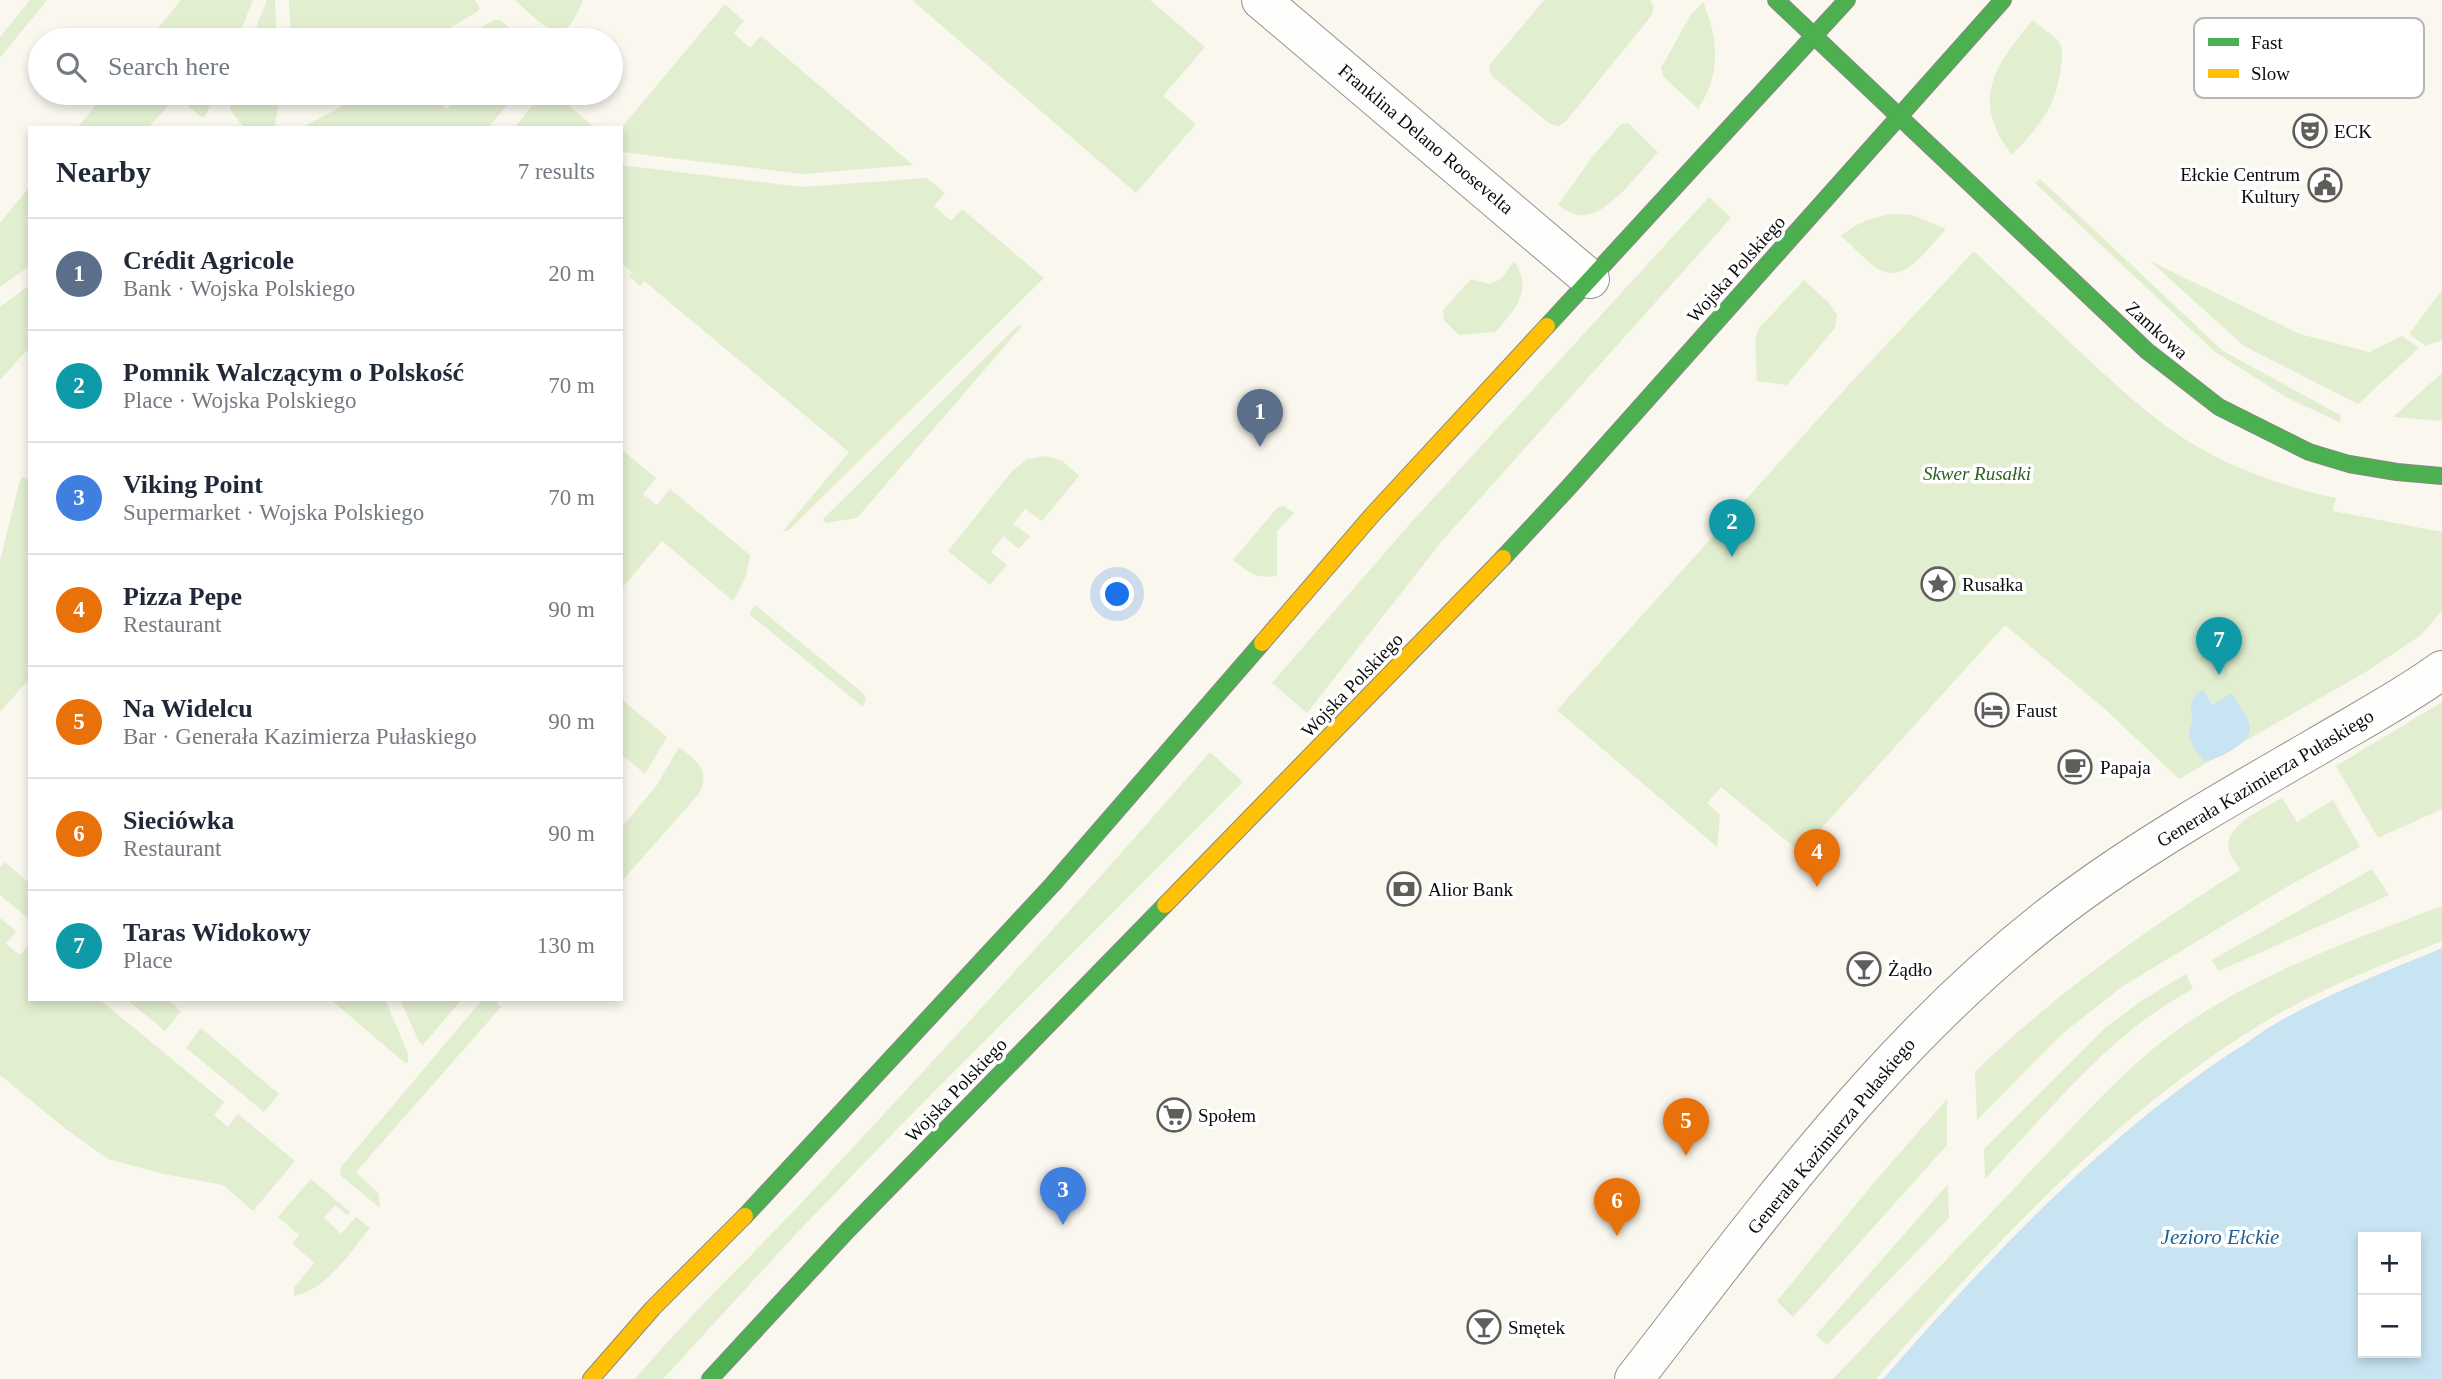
<!DOCTYPE html>
<meta charset="utf-8">
<style>
:root{--surface:#fff;--page:#f6f6f7;--text:#1f2937;--muted:#747a83;--line:#e0e1e3;--accent:#b45309}
body{margin:0;font-family:"Times New Roman",serif;background:var(--page);color:var(--text)}
.controls{position:absolute;right:21px;bottom:21px;display:grid;overflow:hidden;border-radius:0px;box-shadow:0 4px 10px #0003}
.controls button{width:63px;height:63px;display:grid;place-items:center;padding:0;border:0;border-bottom:2px solid var(--line);background:var(--surface);color:var(--text);font:35px sans-serif}
.you{position:absolute;left:1118px;top:595px;width:24px;height:24px;margin:-18px;border:5px solid #fff;border-radius:50%;background:#1a73e8;box-shadow:0 0 0 10px #1a73e833}
.badge{display:grid;place-items:center;width:46px;height:46px;border-radius:50%;background:var(--accent);color:#fff;font-size:23px;font-weight:700}
.pin{position:absolute;translate:-50% -58px;filter:drop-shadow(0 2px 4px #0008)}
.pin::after{content:'';position:absolute;top:37px;width:24px;height:21px;background:inherit;clip-path:polygon(0 0,100% 0,50% 100%)}
.list{margin:0;padding:0;list-style:none}
h2{display:flex;justify-content:space-between;align-items:center;height:91px;margin:0;padding:0 28px;font-size:30px}
h2 small{font-size:23px;font-weight:400;color:var(--muted)}
.list li{display:grid;grid-template-columns:46px 1fr auto;gap:21px;align-items:center;box-sizing:border-box;height:112px;padding:0 28px;border-top:2px solid var(--line)}
.list b{display:block;font-size:26px;white-space:nowrap}
.list p{margin:0;font-size:23px;white-space:nowrap;color:var(--muted)}
.list em{font-size:23px;font-style:normal;color:var(--muted)}
.icon{flex:none;width:38px;height:38px;fill:none;stroke:currentColor;stroke-width:2;stroke-linecap:round;stroke-linejoin:round}
.map{position:relative;flex:none;width:2442px;height:1379px;overflow:hidden}
.search{position:absolute;background:var(--surface);box-shadow:0 4px 10px #0003;left:28px;top:28px;width:595px;height:77px;display:flex;align-items:center;gap:18px;box-sizing:border-box;padding:0 24px;border-radius:38px;color:var(--muted);font-size:26px}
.panel{position:absolute;background:var(--surface);box-shadow:0 4px 10px #0003;left:28px;top:126px;width:595px;height:875px;border-radius:0px}
.map>svg:first-child{display:block}
</style>
<div class="map">
<svg width="2442" height="1379" viewBox="0 0 2442 1379">
<rect width="100%" height="100%" fill="#faf7ef"/>
<path fill="#e2eed0" d="M 30,0 L 47,0 L 0,58 L 0,37 Z
M 181,0 L 253,0 L 237,40 L 148,40 Z
M 267,0 L 275,0 L 277,40 L 251,40 Z
M 289,0 L 475,0 L 480,8 L 477,12 L 430,40 L 291,40 Z
M 515,0 L 583,0 C 579,8 576,18 570,25 C 555,44 527,10 515,0 Z
M 912,0 L 1150,0 L 1205,47 L 1163,96 L 1196,124 L 1136,193 Z
M 1544,0 L 1650,0 L 1654,7 L 1652,15 L 1566,121 L 1559,126 L 1550,124 L 1492,76 L 1489,69 L 1491,63 Z
M 1703,2 C 1719,39 1721,75 1698,109 L 1663,76 L 1661,68 L 1690,16 Z
M 725,4 L 744,21 L 734,33 L 750,48 L 761,36 L 913,165 L 803,174 L 621,152 L 621,128 Z
M 494,20 L 500,20 L 524,40 L 458,40 Z
M 2033,20 C 2040,27 2051,33 2058,41 C 2064,48 2062,58 2061,67 C 2056,108 2039,126 2012,155 C 1970,101 1994,66 2033,20 Z
M 106,93 L 216,93 L 205,117 L 200,116 L 177,96 L 148,128 L 77,128 Z
M 230,93 L 280,93 L 275,125 L 270,128 L 244,128 L 230,109 Z
M 366,93 L 441,93 L 436,99 L 447,109 L 461,93 L 517,93 L 488,128 L 305,128 L 307,125 Z
M 543,93 L 554,93 L 595,128 L 514,128 Z
M 1628,123 L 1658,152 C 1640,171 1606,220 1578,215 C 1570,213 1564,209 1558,205 L 1593,156 L 1621,124 Z
M 621,165 L 802,187 L 927,178 L 945,193 L 934,206 L 951,221 L 962,209 L 1044,278 L 788,531 L 783,531 L 849,452 L 644,281 L 640,286 L 629,276 L 632,272 L 621,263 Z
M 2040,179 L 2223,351 L 2340,415 L 2341,423 L 2286,397 L 2215,352 L 2035,183 Z
M 30,186 L 30,266 L 0,287 L 0,223 Z
M 1709,197 L 1731,218 L 1442,541 L 1307,713 L 1272,683 L 1407,527 Z
M 1891,214 L 1912,215 L 1946,229 C 1930,245 1908,282 1882,271 C 1870,266 1852,245 1841,236 C 1857,222 1871,218 1891,214 Z
M 1974,251 C 2008,284 2043,317 2078,350 C 2113,382 2148,416 2188,441 C 2233,469 2285,487 2336,498 L 2333,511 L 2442,532 L 2442,611 L 2421,635 L 2369,670 L 2179,779 L 2106,710 L 2005,625 L 1800,852 L 1721,787 L 1707,803 L 1720,815 L 1717,847 L 1557,710 L 1845,389 Z
M 1514,261 C 1534,291 1515,309 1496,332 L 1459,335 L 1444,320 L 1443,310 L 1471,279 L 1490,284 L 1501,279 Z
M 2150,261 L 2300,334 L 2369,352 L 2402,336 L 2419,348 L 2358,404 L 2244,346 Z
M 1804,280 L 1829,303 L 1837,315 L 1835,328 L 1787,385 L 1757,381 L 1755,339 L 1760,327 Z
M 30,285 L 30,352 L 27,350 L 0,380 L 0,307 Z
M 2442,290 L 2442,340 L 2426,346 L 2409,334 Z
M 1018,325 L 1022,326 L 857,518 L 826,523 L 823,519 Z
M 2442,373 L 2442,421 L 2393,417 Z
M 621,449 L 656,478 L 643,494 L 657,505 L 670,489 L 750,555 L 746,577 L 733,601 L 662,541 L 623,587 L 621,586 Z
M 1045,456 L 1061,460 L 1079,476 L 1042,521 L 1025,509 L 1013,524 L 1030,536 L 1019,549 L 1003,536 L 991,552 L 1007,565 L 990,585 L 948,551 L 1013,470 L 1028,459 Z
M 23,477 L 30,480 L 30,678 L 0,712 L 0,561 L 20,480 Z
M 1284,506 L 1294,513 L 1277,531 L 1277,575 C 1259,581 1247,571 1233,560 L 1277,508 Z
M 755,605 L 864,694 L 866,699 L 863,707 L 749,614 Z
M 621,699 L 667,737 L 645,774 L 621,754 Z
M 2442,702 L 2442,809 L 2378,838 L 2336,766 Z
M 679,747 C 697,761 712,771 698,795 L 621,882 L 621,828 L 657,785 Z
M 1210,752 L 1243,782 L 901,1125 L 794,1236 L 663,1379 L 635,1379 C 693,1311 759,1249 820,1183 C 952,1041 1083,898 1210,752 Z
M 2282,798 L 2297,822 L 2333,800 L 2360,847 L 2290,885 L 2123,986 L 2063,1033 L 1977,1120 L 1975,1072 C 2054,994 2146,930 2240,870 C 2237,864 2231,857 2229,850 C 2223,825 2265,808 2282,798 Z
M 5,862 L 30,884 L 30,920 L 0,895 L 0,868 Z
M 2372,869 L 2389,895 L 2219,971 L 2212,960 Z
M 2442,906 L 2442,941 C 2385,964 2326,986 2273,1017 C 2120,1107 1991,1246 1876,1379 L 1833,1379 L 2101,1097 C 2128,1070 2155,1045 2186,1024 C 2263,971 2355,939 2442,906 Z
M 0,918 L 16,931 L 6,944 L 20,955 L 30,943 L 30,999 L 99,999 L 224,1102 L 214,1115 L 228,1127 L 238,1114 L 295,1161 L 253,1211 L 223,1185 L 164,1174 L 108,1159 L 67,1130 L 0,1075 Z
M 2186,974 L 2193,989 C 2179,997 2165,1005 2151,1015 C 2093,1056 2035,1126 1985,1179 L 1984,1149 L 2105,1028 L 2141,1001 Z
M 126,999 L 167,999 L 181,1011 L 165,1031 Z
M 330,999 L 385,999 L 408,1054 L 408,1061 L 406,1064 Z
M 400,999 L 462,999 L 423,1045 L 419,1042 Z
M 483,999 L 500,999 L 497,1003 L 501,1007 L 356,1172 L 379,1194 L 380,1208 L 340,1175 L 341,1167 Z
M 201,1028 L 279,1094 L 264,1112 L 186,1048 Z
M 1947,1099 L 1947,1145 L 1793,1317 L 1777,1301 L 1871,1186 Z
M 311,1179 L 350,1212 L 347,1215 L 335,1205 L 324,1218 L 341,1234 L 356,1217 L 370,1228 C 349,1253 328,1289 294,1296 L 294,1288 L 314,1263 L 292,1243 L 299,1235 L 278,1217 Z
M 1948,1184 L 1949,1218 L 1827,1345 L 1816,1335 Z"/>
<path fill="#c8e3f1" fill-rule="evenodd" d="M 2203,689 L 2212,705 L 2232,693 C 2237,703 2249,717 2250,727 C 2252,743 2216,761 2204,761 C 2198,753 2191,745 2189,735 C 2189,730 2193,724 2192,719 C 2191,703 2189,699 2203,689 Z
M 2442,948 L 2442,1379 L 1883,1379 C 1987,1260 2097,1142 2229,1054 C 2246,1044 2261,1032 2278,1022 C 2330,993 2387,971 2442,948 ZM 2363,1237 L 2416,1237 L 2416,1353 L 2363,1353 Z"/>
<g fill="none" stroke-linecap="round" stroke-linejoin="round">
<defs>
<path id="street" d="M 1261,0 L 1590,279
M 1634,1379 C 1773,1200 1908,1012 2097,881 C 2167,832 2242,790 2316,747 C 2358,722 2402,699 2442,670"/>
<path id="fast" d="M 1776,0 L 2147,351 L 2219,407 L 2309,452 L 2349,464 L 2397,472 L 2442,476
M 1547,326 L 1847,0
M 1503,558 L 1569,487 L 2003,0
M 745,1216 L 1053,884 L 1262,643
M 710,1379 L 847,1231 L 1165,905"/>
<path id="slow" d="M 1262,643 L 1374,513 L 1547,326
M 1165,905 L 1503,558
M 591,1379 L 653,1308 L 745,1216"/>
</defs>
<use href="#street" stroke="#93918e" stroke-width="40"/>
<use href="#fast" stroke="#898884" stroke-width="18"/>
<use href="#slow" stroke="#898884" stroke-width="18"/>
<use href="#street" stroke="#fefefd" stroke-width="38"/>
<use href="#fast" stroke="#4caf50" stroke-width="16"/>
<use href="#slow" stroke="#ffc107" stroke-width="16"/>
</g>
<defs>
<symbol id="theatre-ring" viewBox="-11 -11 22 22"><circle r="9.5" fill="#fff" stroke="#5f5e5b" stroke-width="1.5"/><path d="M-5-5.5Q0-4 5-5.5V0Q5 5 0 6Q-5 5-5 0ZM-3.3-2.5H-1v1.5H-3.3ZM1-2.5H3.3v1.5H1ZM-2.8 1Q0 5.5 2.8 1Z" fill="#5f5e5b"/></symbol>
<symbol id="civic-ring" viewBox="-11 -11 22 22"><circle r="9.5" fill="#fff" stroke="#5f5e5b" stroke-width="1.5"/><path d="M-.6-6.5H3V-4.5H.6V-3L4-1V1h2V6H-6V1h2V-1L-.6-3ZM-1.2 2.5V6h2.4V2.5Z" fill="#5f5e5b"/></symbol>
<symbol id="sight-ring" viewBox="-11 -11 22 22"><circle r="9.5" fill="#fff" stroke="#5f5e5b" stroke-width="1.5"/><path d="M0-6L1.8-2.2L6-1.7L2.9 1.2L3.7 5.4L0 3.3L-3.7 5.4L-2.9 1.2L-6-1.7L-1.8-2.2Z" fill="#5f5e5b"/></symbol>
<symbol id="hotel-ring" viewBox="-11 -11 22 22"><circle r="9.5" fill="#fff" stroke="#5f5e5b" stroke-width="1.5"/><path d="M-6-4.5h1.5V1H6V5H4.5V3h-9V5H-6ZM-4 0a1.8 1.8 0 1 1 3.6 0ZM.5 0V-2.5h3Q6-2.5 6 0Z" fill="#5f5e5b"/></symbol>
<symbol id="cafe-ring" viewBox="-11 -11 22 22"><circle r="9.5" fill="#fff" stroke="#5f5e5b" stroke-width="1.5"/><path d="M-5.5-4.5H6V0H3Q3 3.5 0 3.5H-2.5Q-5.5 3.5-5.5 0ZM3-3.2v2h1.7v-2ZM-6 4.5H4V6H-6Z" fill="#5f5e5b"/></symbol>
<symbol id="bank-ring" viewBox="-11 -11 22 22"><circle r="9.5" fill="#fff" stroke="#5f5e5b" stroke-width="1.5"/><path d="M-6-4H6V4H-6ZM0-2.3a2.3 2.3 0 1 0 0 4.6a2.3 2.3 0 1 0 0-4.6Z" fill="#5f5e5b"/></symbol>
<symbol id="bar-ring" viewBox="-11 -11 22 22"><circle r="9.5" fill="#fff" stroke="#5f5e5b" stroke-width="1.5"/><path d="M-6-5H6L.8 .8V4.5H3.5V6h-7V4.5H-.8V.8Z" fill="#5f5e5b"/></symbol>
<symbol id="supermarket-ring" viewBox="-11 -11 22 22"><circle r="9.5" fill="#fff" stroke="#5f5e5b" stroke-width="1.5"/><path d="M-6-5.5h2.5l.6 2H6L4.5 2H-2.5L-4.4-4H-6ZM-1.5 3.2a1.3 1.3 0 1 0 .1 0ZM3 3.2a1.3 1.3 0 1 0 .1 0Z" fill="#5f5e5b"/></symbol>
</defs>
<g fill-rule="evenodd">
<use href="#theatre-ring" x="2291" y="112" width="38" height="38"/>
<use href="#civic-ring" x="2306" y="166" width="38" height="38"/>
<use href="#sight-ring" x="1919" y="565" width="38" height="38"/>
<use href="#hotel-ring" x="1973" y="691" width="38" height="38"/>
<use href="#cafe-ring" x="2056" y="748" width="38" height="38"/>
<use href="#bank-ring" x="1385" y="870" width="38" height="38"/>
<use href="#bar-ring" x="1845" y="950" width="38" height="38"/>
<use href="#supermarket-ring" x="1155" y="1096" width="38" height="38"/>
<use href="#bar-ring" x="1465" y="1308" width="38" height="38"/>
</g>
<g text-anchor="middle" dominant-baseline="central" stroke-width="7" stroke-linejoin="round" paint-order="stroke">
<g font-size="19" fill="#0b0b0b" stroke="#fff" text-anchor="start">
<text x="2334" y="131">ECK</text>
<text x="2300" y="174" text-anchor="end">Ełckie Centrum<tspan x="2300" dy="22">Kultury</tspan></text>
<text x="1962" y="584">Rusałka</text>
<text x="2016" y="710">Faust</text>
<text x="2100" y="767">Papaja</text>
<text x="1428" y="889">Alior Bank</text>
<text x="1888" y="969">Żądło</text>
<text x="1198" y="1115">Społem</text>
<text x="1508" y="1327">Smętek</text>
</g>
<g font-size="19" fill="#0b0b0b" stroke="#fff">
<text transform="translate(1426 139) rotate(40)">Franklina Delano Roosevelta</text>
<text transform="translate(1736 269) rotate(-48)">Wojska Polskiego</text>
<text transform="translate(2157 330) rotate(42)">Zamkowa</text>
<text transform="translate(1352 685) rotate(-46)">Wojska Polskiego</text>
<text transform="translate(2265 778) rotate(-31)">Generała Kazimierza Pułaskiego</text>
<text transform="translate(956 1090) rotate(-46)">Wojska Polskiego</text>
<text transform="translate(1831 1136) rotate(-50)">Generała Kazimierza Pułaskiego</text>
</g>
<g font-size="19" font-style="italic" fill="#2c5f20" stroke="#fff">
<text x="1977" y="473">Skwer Rusałki</text>
</g>
<g font-size="21" font-style="italic" fill="#1d5f95" stroke="#fff">
<text x="2220" y="1237">Jezioro Ełckie</text>
</g>
</g>
<rect x="2194" y="18" width="230" height="80" rx="10" fill="#fff" stroke="#b6b6b6" stroke-width="2"/>
<rect x="2208" y="38" width="31" height="8" fill="#4caf50"/>
<rect x="2208" y="69" width="31" height="9" fill="#ffc107"/>
<g font-size="19" fill="#0b0b0b">
<text x="2251" y="49">Fast</text>
<text x="2251" y="80">Slow</text>
</g>
</svg>
<div class="controls">
<button>+</button>
<button>−</button>
</div>
<div class="you"></div>
<div class="pin badge" style="left:1260px;top:447px;background:#5c6f8a">1</div>
<div class="pin badge" style="left:1732px;top:557px;background:#0f9aa8">2</div>
<div class="pin badge" style="left:1063px;top:1225px;background:#3f7fe0">3</div>
<div class="pin badge" style="left:1817px;top:887px;background:#e8710a">4</div>
<div class="pin badge" style="left:1686px;top:1156px;background:#e8710a">5</div>
<div class="pin badge" style="left:1617px;top:1236px;background:#e8710a">6</div>
<div class="pin badge" style="left:2219px;top:675px;background:#0f9aa8">7</div>
<div class="search"><svg class="icon" aria-label="search" viewBox="0 0 24 24"><circle cx="10" cy="10" r="6"/><path d="M15 15l6 6"/></svg>Search here</div>
<section class="panel">
<h2>Nearby<small>7 results</small></h2>
<ul class="list">
<li><span class="badge" style="background:#5c6f8a">1</span><div><b>Crédit Agricole</b><p>Bank · Wojska Polskiego</p></div><em>20 m</em></li>
<li><span class="badge" style="background:#0f9aa8">2</span><div><b>Pomnik Walczącym o Polskość</b><p>Place · Wojska Polskiego</p></div><em>70 m</em></li>
<li><span class="badge" style="background:#3f7fe0">3</span><div><b>Viking Point</b><p>Supermarket · Wojska Polskiego</p></div><em>70 m</em></li>
<li><span class="badge" style="background:#e8710a">4</span><div><b>Pizza Pepe</b><p>Restaurant</p></div><em>90 m</em></li>
<li><span class="badge" style="background:#e8710a">5</span><div><b>Na Widelcu</b><p>Bar · Generała Kazimierza Pułaskiego</p></div><em>90 m</em></li>
<li><span class="badge" style="background:#e8710a">6</span><div><b>Sieciówka</b><p>Restaurant</p></div><em>90 m</em></li>
<li><span class="badge" style="background:#0f9aa8">7</span><div><b>Taras Widokowy</b><p>Place</p></div><em>130 m</em></li>
</ul>
</section>
</div>
